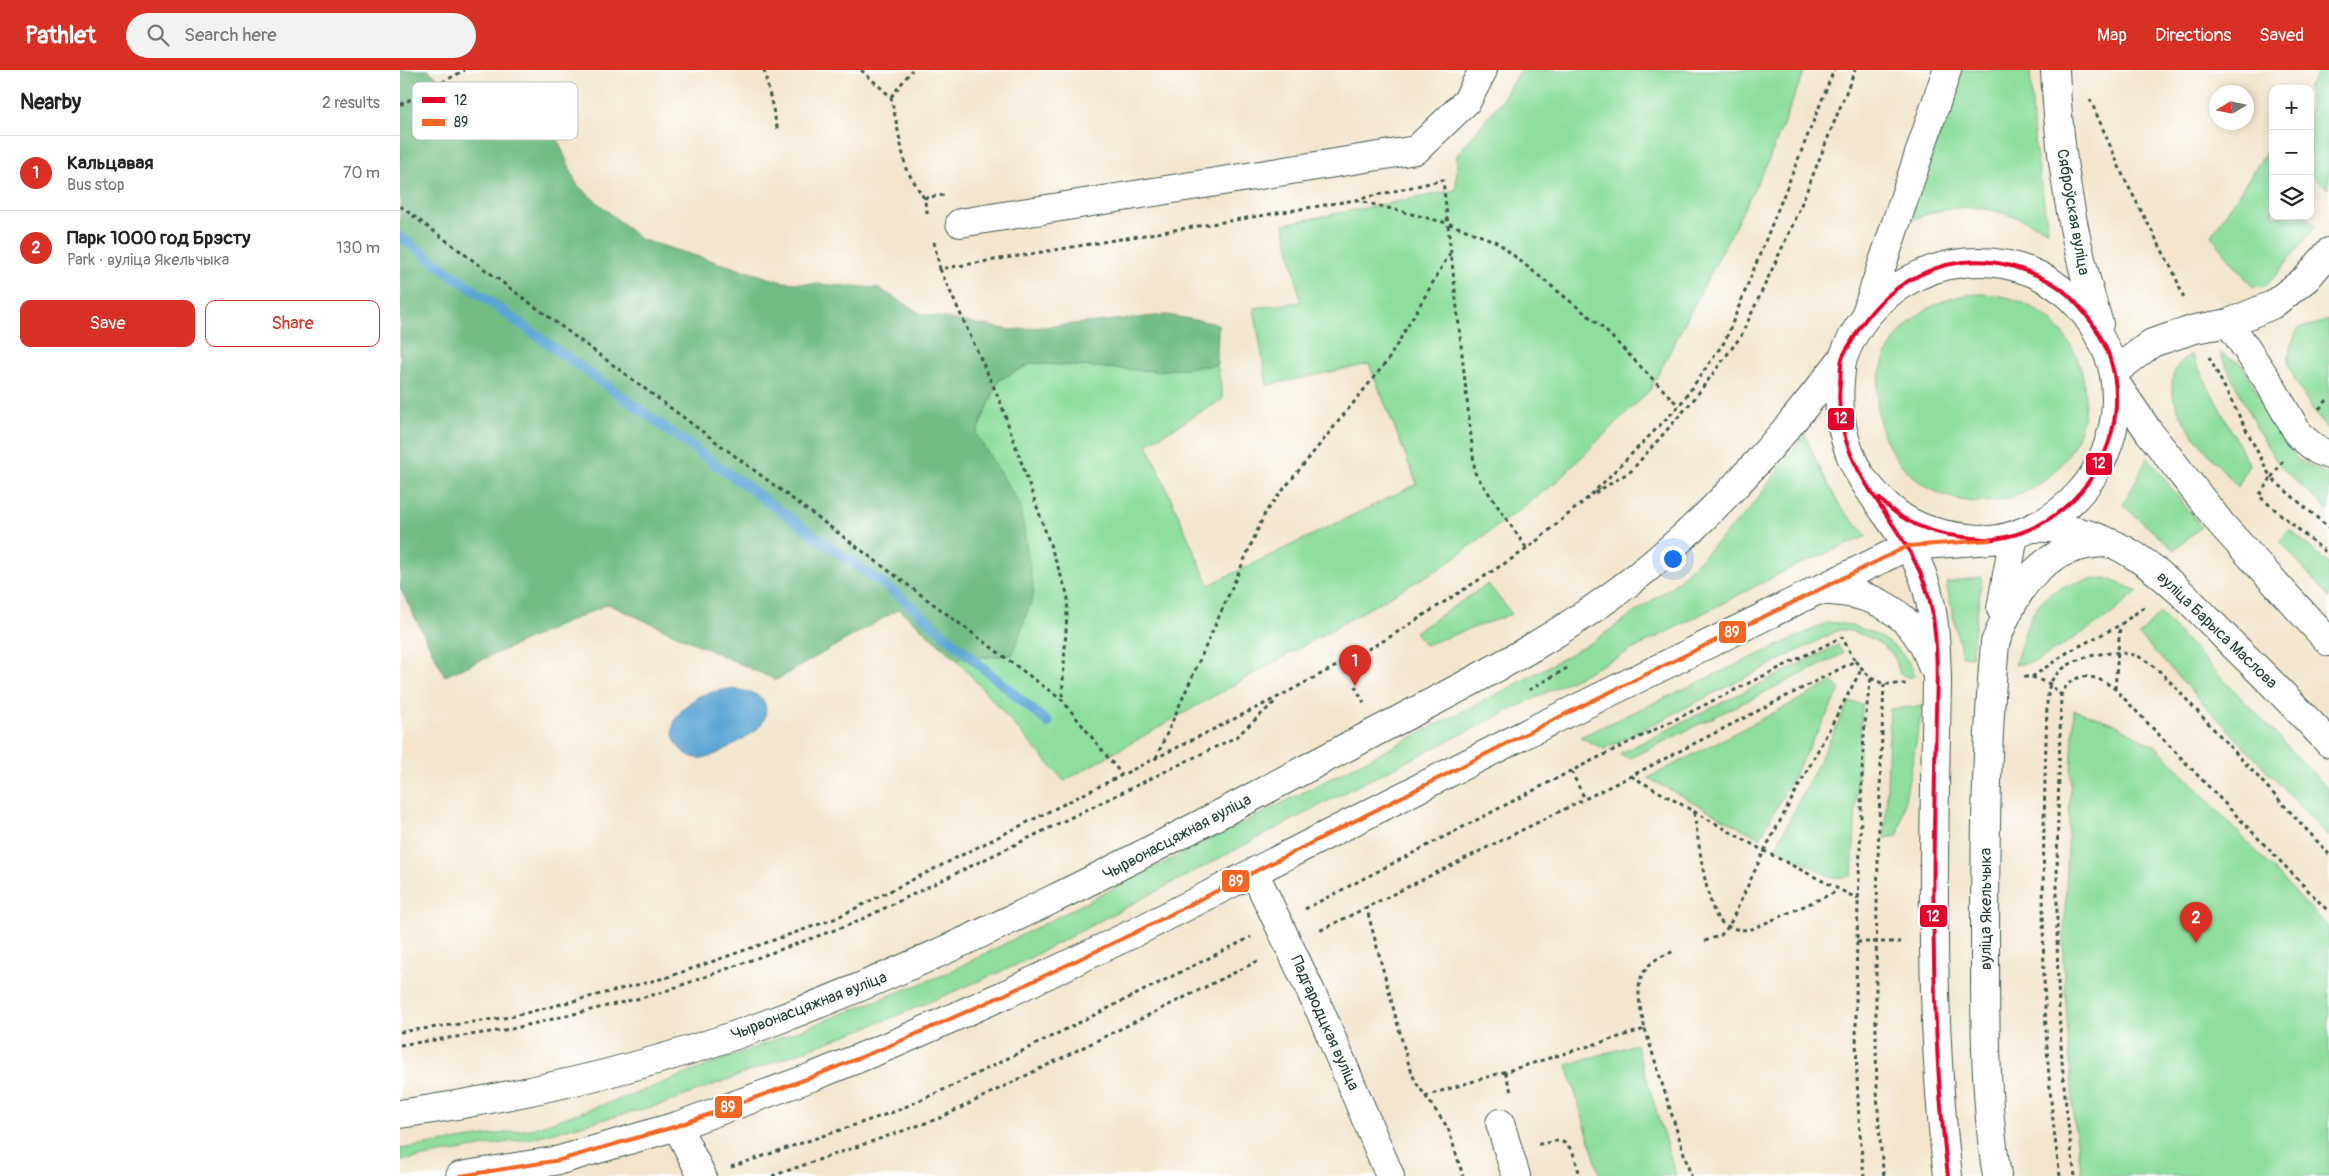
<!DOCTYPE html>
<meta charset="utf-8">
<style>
:root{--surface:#fff;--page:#f2f2f2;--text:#222;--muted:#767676;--line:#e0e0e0;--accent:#d93025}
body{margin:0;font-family:Pangolin,sans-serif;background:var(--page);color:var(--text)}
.controls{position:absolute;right:15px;top:15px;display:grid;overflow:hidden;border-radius:10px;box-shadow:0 2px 8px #0003}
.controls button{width:45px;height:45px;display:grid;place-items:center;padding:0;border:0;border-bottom:1px solid var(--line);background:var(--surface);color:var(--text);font:25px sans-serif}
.compass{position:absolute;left:1809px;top:15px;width:45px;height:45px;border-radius:50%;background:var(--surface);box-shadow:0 2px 8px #0003;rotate:260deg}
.you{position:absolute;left:1272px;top:488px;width:18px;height:18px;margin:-12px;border:4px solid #fff;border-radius:50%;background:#1a73e8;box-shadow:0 0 0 8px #1a73e833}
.badge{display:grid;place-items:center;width:32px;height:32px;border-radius:50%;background:var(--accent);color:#fff;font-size:16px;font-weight:700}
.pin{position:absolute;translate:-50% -41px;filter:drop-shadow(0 1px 2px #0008)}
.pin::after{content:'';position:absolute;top:26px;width:18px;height:15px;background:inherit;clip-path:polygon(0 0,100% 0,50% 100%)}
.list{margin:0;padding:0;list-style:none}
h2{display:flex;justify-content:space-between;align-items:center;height:65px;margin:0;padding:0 20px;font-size:21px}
h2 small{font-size:16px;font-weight:400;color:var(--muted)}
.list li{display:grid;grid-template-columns:32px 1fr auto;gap:15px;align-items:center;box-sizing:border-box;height:75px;padding:0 20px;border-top:1px solid var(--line)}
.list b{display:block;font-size:19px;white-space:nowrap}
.list p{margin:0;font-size:16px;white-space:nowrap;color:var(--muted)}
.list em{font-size:16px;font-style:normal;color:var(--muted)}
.actions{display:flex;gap:10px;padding:15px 20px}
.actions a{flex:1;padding:11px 0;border:1px solid var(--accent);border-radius:10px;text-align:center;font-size:18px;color:var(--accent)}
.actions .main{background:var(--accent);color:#fff}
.icon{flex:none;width:28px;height:28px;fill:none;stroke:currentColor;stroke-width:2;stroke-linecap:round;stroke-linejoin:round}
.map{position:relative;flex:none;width:1929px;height:1106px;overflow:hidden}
header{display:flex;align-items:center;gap:30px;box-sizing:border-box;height:70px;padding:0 25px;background:var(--accent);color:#fff}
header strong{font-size:24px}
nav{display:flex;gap:28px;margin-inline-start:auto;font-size:18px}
.search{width:350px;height:45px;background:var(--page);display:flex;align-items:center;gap:12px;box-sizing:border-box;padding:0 18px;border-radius:28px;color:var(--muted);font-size:19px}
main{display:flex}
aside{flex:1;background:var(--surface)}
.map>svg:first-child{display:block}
</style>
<header>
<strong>Pathlet</strong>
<div class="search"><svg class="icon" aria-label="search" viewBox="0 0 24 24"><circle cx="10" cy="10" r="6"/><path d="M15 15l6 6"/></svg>Search here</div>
<nav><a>Map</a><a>Directions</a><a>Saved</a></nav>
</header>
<main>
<aside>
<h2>Nearby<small>2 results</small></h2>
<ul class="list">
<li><span class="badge">1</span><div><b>Кальцавая</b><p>Bus stop</p></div><em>70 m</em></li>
<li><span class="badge">2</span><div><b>Парк 1000 год Брэсту</b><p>Park · вуліца Якельчыка</p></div><em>130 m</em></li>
</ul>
<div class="actions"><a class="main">Save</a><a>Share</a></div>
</aside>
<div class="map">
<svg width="1929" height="1106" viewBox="0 0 1929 1106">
<rect width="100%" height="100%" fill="#fff"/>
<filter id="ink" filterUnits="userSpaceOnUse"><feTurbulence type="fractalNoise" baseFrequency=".02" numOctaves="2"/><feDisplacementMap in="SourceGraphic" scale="10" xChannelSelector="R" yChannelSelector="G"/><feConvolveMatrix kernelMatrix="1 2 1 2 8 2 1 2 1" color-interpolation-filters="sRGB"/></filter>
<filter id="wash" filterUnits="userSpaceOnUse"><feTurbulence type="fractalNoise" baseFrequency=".0096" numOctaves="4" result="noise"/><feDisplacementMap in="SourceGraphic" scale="20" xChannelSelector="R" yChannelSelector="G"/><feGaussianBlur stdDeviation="1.12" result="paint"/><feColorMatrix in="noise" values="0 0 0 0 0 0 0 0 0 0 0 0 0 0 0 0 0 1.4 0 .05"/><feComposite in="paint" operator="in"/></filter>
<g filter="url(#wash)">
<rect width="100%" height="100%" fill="#f3e6cd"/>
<path fill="#8fde9d" stroke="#578e68" d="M 1120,0 L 1405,0 L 1368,92 L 1250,320 L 1155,413 L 1042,497 L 664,711 L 556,589 L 612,585 L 620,435 L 576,364 L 599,310 L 632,293 L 754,301 L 817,295 L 823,329 L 747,374 L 809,515 L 1017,414 L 969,294 L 867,315 L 854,238 L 901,232 L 884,154 L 1056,120 L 1057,85 L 1102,30 Z
M 1563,0 L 1630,0 L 1634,68 L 1648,160 C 1614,146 1581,131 1543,140 C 1531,142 1520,147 1509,151 Z
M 1920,0 L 1929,0 L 1929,119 L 1910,105 L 1910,19 L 1907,19 Z
M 1873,72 L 1873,146 L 1905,146 L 1916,156 L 1871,211 L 1863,217 L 1852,216 L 1811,166 Z
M1477 328a104 104 0 1 1 208 0a104 104 0 1 1-208 0Z
M 1929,250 L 1929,361 C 1919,350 1890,307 1889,293 C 1887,281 1893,269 1898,259 Z
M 1820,283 L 1843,295 L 1876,360 L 1898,390 L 1929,405 L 1929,441 L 1879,395 L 1857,359 Z
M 1791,284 L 1849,394 L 1838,417 C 1816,391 1751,331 1779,294 C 1782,290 1788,287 1791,284 Z
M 1405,364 L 1416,391 L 1441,438 L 1467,466 L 1391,498 L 1218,587 L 953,718 L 616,895 L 499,945 L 263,1034 L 131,1068 L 0,1091 L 0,1079 L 131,1059 L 229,1026 L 543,905 L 1111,617 L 1194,571 L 1275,514 L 1348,441 Z
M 1748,387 L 1801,457 L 1774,480 L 1723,435 Z
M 1889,459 L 1929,494 L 1929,528 L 1880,471 Z
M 1582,507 L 1571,587 L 1562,586 L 1546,513 Z
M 1706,508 L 1738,521 L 1708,547 L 1637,591 L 1615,595 C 1620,579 1624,562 1631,547 C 1644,517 1677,511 1706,508 Z
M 1088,514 L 1112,544 L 1025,575 L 1015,562 Z
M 1760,543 L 1929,720 L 1929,767 L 1739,565 Z
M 1429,552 C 1463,555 1502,571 1515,605 L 1509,608 L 1500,604 C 1498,599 1497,593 1495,588 C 1486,573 1455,559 1439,560 L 1204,679 L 1180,667 Z
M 1438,575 L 1443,584 L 1230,688 L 1219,684 Z
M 1433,612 L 1440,620 L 1360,768 L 1248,708 Z
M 1449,632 L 1462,634 L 1452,806 L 1433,808 L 1376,777 Z
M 1523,636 L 1498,766 L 1485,768 L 1490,639 Z
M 1674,640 L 1711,652 L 1759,679 L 1929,858 L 1929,1106 L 1682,1106 L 1674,1052 L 1663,888 Z
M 1236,974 L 1276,1106 L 1200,1106 L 1167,995 Z"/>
<path fill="#73bd84" stroke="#497d5c" d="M 0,0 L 28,0 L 69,34 L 87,56 L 154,61 L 177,115 L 240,169 L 382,212 L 478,218 L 522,244 L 611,260 L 767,245 L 818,254 L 817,295 L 754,301 L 632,293 L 599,310 L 576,364 L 620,435 L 634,524 L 612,585 L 556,589 L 499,539 L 376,610 L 208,534 L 45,606 L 0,518 Z"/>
<path fill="#5ca6d4" stroke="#3e7284" d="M 329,619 C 346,620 371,624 365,646 C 363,658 348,666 338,672 C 327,678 316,686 303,688 C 285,690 268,671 274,653 C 278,643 287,634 296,628 C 306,622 319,621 329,619 Z"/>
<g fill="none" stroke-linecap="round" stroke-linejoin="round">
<path stroke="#5ca6d4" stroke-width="10" d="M 0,167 L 500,527 L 648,653"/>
</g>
</g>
<g filter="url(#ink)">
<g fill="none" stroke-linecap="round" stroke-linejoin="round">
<defs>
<path id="minor" d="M 560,153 L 1016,80 L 1067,31 L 1083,0
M 1829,253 L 1868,311 L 1899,365 L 1917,380 L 1929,385
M 1714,302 L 1752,273 L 1795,259 L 1829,253 L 1872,235 L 1907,208 L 1929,182
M 1595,573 C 1586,674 1585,777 1585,879 C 1585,954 1585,1032 1597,1106
M 1537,611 C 1534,776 1528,942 1548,1106
M 854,802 L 921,943 L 990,1106
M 1100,1053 L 1116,1106
M 277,1056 L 302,1106"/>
<path id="major" d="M 1655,0 C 1659,85 1673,173 1699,254
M 1466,243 L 1547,0
M 1715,312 L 1749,362 L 1822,455 L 1929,572
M 1462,408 C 1476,425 1490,441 1510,452 C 1528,462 1548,466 1568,468 C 1575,468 1583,470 1590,470 C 1608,469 1626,461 1642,453 C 1695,423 1724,365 1714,305 C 1712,290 1705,277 1698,264 C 1684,237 1659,213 1631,202 C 1589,185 1542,190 1504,213 C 1477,229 1454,257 1443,288 C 1441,294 1441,303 1440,310 C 1437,345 1444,379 1463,410 C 1480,438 1502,463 1517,492 C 1535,529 1536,571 1537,611
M 1633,458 C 1721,453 1774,515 1830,572 C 1864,605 1897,638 1929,673
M 1414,521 C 1469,519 1515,541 1532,596
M 1601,539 L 1614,465
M 1595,573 C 1616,517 1642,474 1708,473
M 0,1044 C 123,1026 247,998 364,955 C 560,882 744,785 928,687 C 1041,626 1158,574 1256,491 C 1327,431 1386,362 1442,289
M 60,1106 L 160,1090 L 277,1056 L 412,1007 L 496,973 L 606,924 L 732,864 L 1145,654 L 1508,476 L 1590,470"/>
</defs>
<use href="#minor" stroke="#3f564b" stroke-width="30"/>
<use href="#major" stroke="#3f564b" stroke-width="30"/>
<path stroke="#3f564b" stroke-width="3" stroke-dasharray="4 4" stroke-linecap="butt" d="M 364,0 L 378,61
M 461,0 L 491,27 L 506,99 L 524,128 L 528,146
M 491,27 L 512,0
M 1690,29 L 1724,108 L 1774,203 L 1784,229
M 0,35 L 65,0
M 524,128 L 544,125
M 956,130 L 1047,153 L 1097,172 L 1202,257 L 1279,336
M 0,136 L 662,630 L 722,705
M 534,172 L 540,199 L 955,130 L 1043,110 L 1075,403 L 1127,479
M 540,199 L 600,331 L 668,526 L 662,629
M 1809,287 L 1871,408 L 1859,426 L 1929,485
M 1919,339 L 1929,328
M 1883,391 L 1871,408 L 1929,458
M 1195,423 L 1231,401 L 1294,329 L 1341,266 L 1395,150 L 1455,0
M 1455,591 L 1471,608 C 1461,664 1462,722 1460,779 C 1456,888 1452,998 1464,1106
M 1624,607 L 1632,607 L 1668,582 L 1720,555 L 1744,537
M 1632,607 L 1650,614 L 1661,625
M 1471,608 L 1484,614 L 1506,614
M 1484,614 C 1480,710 1477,806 1476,902 C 1476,970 1475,1039 1484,1106
M 955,616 L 964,633
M 1715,619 L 1720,555
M 1129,620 L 1169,597
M 756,688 L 866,441 L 988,290 L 1050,183
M 1171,701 L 1185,729
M 1231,706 L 1364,781 L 1458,829
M 1294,743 C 1298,766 1306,837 1320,851 C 1328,859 1342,861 1352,859 L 1438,821
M 966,836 L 1007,989 L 1015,1011 L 1048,1058 L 1063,1106
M 905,839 L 1171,701 L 1442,567 L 1455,591 L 1231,706 L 917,862
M 1305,871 L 1321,865 L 1329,856 L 1364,781 L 1461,600
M 1457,872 L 1503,872
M 1245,959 L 1291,1106
M 0,962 L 110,947 L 268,907 L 434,849 L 880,626 L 985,570 L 1127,479 L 1190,426 L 1279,336 L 1325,271 L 1434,0
M 0,975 L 111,959 L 257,924 L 454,853 L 836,667 L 877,630
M 1105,1002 L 1112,1025
M 1025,1026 L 1245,959 C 1236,920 1231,896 1275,881
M 1138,1074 C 1144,1074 1149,1072 1154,1071 C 1173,1069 1176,1092 1180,1106
M 331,1097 L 496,1041 L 554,1015 L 851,867
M 372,1106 L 540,1048 L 860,890
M 1660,1106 C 1637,949 1643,791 1647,633 C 1648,627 1648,620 1650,614 C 1662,587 1712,577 1737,586 C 1746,590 1754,597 1762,603 L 1929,784
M 1675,1106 C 1650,945 1657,787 1661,625 C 1673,599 1696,604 1715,619 L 1929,842"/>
<use href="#minor" stroke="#fff" stroke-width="28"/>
<use href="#major" stroke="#fff" stroke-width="28"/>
<defs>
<path id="bus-1" d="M 1479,428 C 1501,452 1532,464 1563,467 C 1573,468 1584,470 1594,469 C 1672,459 1728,381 1714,304 C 1708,273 1689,245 1667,224 C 1652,210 1631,202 1611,196 C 1548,179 1484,212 1453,269 C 1450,275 1444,282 1442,289 C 1440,296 1441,306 1440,313 C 1430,409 1516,452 1532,541 C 1538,574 1537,609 1536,643 C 1535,682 1535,721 1534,761 C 1532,876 1534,992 1548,1106"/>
<path id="bus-2" d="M 60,1106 L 160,1090 L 277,1056 L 412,1007 L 496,973 L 606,924 L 732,864 L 1145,654 L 1508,476 L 1590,470"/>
</defs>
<use href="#bus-1" stroke="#fff" stroke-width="8"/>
<use href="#bus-2" stroke="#fff" stroke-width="8"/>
<use href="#bus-1" stroke="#e4002b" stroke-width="4"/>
<use href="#bus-2" stroke="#f26522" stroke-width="4"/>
</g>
</g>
<g text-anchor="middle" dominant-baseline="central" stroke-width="5" stroke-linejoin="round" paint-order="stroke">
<g font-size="16" fill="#1f3d34" stroke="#fff">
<text transform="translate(1673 142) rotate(80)">Сяброўская вуліца</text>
<text transform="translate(1817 560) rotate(44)">вуліца Барыса Маслова</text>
<text transform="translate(777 767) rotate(-28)">Чырвонасцяжная вуліца</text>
<text transform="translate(1586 839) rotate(-90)">вуліца Якельчыка</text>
<text transform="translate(409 936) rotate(-21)">Чырвонасцяжная вуліца</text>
<text transform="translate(925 953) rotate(66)">Падгародцкая вуліца</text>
</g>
</g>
<rect x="12" y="12" width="166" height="58" rx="8" fill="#fff" stroke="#bcc5c2" stroke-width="1"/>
<rect x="22" y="27" width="23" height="6" fill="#e4002b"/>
<rect x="22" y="49" width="23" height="7" fill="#f26522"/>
<g font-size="14" fill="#1f3d34">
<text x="54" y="35">12</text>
<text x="54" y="57">89</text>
</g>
<g stroke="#fff" stroke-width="2">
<rect x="1427" y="337" width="28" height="24" rx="5" fill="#e4002b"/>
<rect x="1685" y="382" width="28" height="24" rx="5" fill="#e4002b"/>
<rect x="1318" y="550" width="29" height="24" rx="5" fill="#f26522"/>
<rect x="821" y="799" width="29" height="24" rx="5" fill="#f26522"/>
<rect x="1519" y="834" width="29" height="24" rx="5" fill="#e4002b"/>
<rect x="314" y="1025" width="29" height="24" rx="5" fill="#f26522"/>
</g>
<g font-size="14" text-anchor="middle" font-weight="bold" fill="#fff">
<text x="1441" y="353">12</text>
<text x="1699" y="398">12</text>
<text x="1332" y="567">89</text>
<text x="836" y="816">89</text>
<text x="1533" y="851">12</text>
<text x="328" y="1042">89</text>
</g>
</svg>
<div class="controls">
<button>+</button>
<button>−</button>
<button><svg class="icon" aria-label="layers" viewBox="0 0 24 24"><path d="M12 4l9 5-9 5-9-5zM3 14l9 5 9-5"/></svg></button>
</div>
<svg class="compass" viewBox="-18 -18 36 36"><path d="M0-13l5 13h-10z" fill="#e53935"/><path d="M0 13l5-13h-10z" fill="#767676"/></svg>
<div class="you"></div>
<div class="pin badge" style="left:955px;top:616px">1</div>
<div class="pin badge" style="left:1796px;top:873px">2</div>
</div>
</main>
